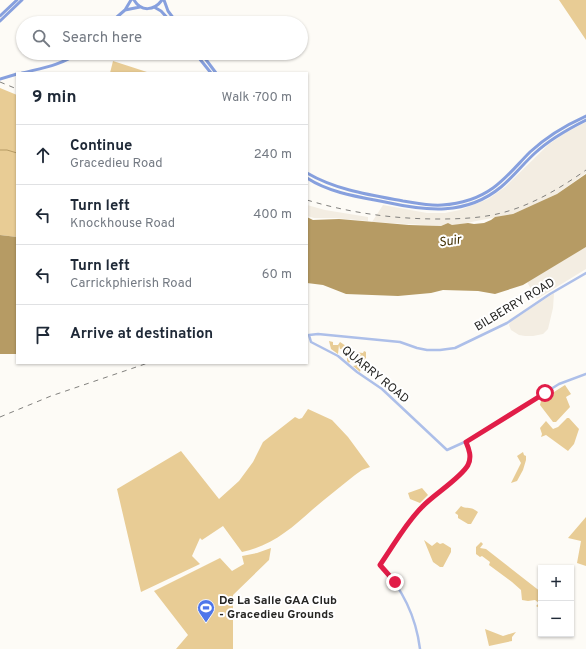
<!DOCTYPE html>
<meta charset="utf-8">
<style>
:root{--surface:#fff;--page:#f2f2f3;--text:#1f2937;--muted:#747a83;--line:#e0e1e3}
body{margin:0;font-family:Overpass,sans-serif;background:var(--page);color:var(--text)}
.controls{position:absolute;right:12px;bottom:12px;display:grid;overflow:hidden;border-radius:0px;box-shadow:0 1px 3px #0004}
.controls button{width:36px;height:36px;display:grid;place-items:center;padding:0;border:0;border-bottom:1px solid var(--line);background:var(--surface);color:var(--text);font:20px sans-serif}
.stop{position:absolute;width:12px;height:12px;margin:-9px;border:3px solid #e11d48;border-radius:50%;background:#fff}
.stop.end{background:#e11d48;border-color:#fff;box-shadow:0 1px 4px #0008}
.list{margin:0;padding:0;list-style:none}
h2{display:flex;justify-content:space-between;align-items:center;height:52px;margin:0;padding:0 16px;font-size:17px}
h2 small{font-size:13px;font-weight:400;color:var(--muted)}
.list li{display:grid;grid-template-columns:26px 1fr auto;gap:12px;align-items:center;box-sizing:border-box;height:60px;padding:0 16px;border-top:1px solid var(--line)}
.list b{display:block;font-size:15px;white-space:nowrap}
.list p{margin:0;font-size:13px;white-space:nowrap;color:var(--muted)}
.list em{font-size:13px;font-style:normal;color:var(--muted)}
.icon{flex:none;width:22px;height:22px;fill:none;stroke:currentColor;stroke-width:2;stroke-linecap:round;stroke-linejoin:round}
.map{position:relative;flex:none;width:586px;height:649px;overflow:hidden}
.search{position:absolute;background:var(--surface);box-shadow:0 1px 3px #0004;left:16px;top:16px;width:292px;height:44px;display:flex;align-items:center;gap:10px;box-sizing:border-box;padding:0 14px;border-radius:22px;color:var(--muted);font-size:15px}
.panel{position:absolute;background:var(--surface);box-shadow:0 1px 3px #0004;left:16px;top:72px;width:292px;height:292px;border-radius:0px}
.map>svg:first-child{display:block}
</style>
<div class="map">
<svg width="586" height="649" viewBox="0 0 586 649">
<rect width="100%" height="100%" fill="#fdfbf6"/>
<path fill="#f3ede2" d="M 586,122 L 586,173 L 557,194 L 536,204 L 513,214 L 456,225 L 452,225 L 448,223 L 441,226 L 372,222 L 383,205 L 427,213 L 445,213 L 460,210 L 488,199 L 505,187 L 549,144 L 565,133 Z
M 307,205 L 325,210 L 368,217 L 368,221 L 336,218 L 314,218 L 307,216 Z
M 586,247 L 586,269 L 537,299 L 527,282 Z
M 554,293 L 553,308 L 548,329 L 543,334 L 533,336 L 525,336 L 519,335 L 511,330 L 509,325 L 510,322 Z"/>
<path fill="#e8cc95" d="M 559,0 L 586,0 L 586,40 Z
M 113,61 L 147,72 L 148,73 L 110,73 Z
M 0,88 L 17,95 L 17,237 L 0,235 Z
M 329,341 L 333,342 L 333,345 L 338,345 L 340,342 L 346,346 L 348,345 L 354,352 L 363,353 L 364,351 L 366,352 L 366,358 L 363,361 L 360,372 L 353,366 L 358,365 L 361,361 L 354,356 L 349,363 L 347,361 L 347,357 L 349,355 L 346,348 L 340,349 L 339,345 L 338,354 L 331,349 Z
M 565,385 L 571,394 L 566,397 L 570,407 L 556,422 L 553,422 L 540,405 L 541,401 L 547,396 L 550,397 L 553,396 L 554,392 Z
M 308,409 L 332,420 L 348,437 L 370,467 L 362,470 L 355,475 C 341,486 326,498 312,510 C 291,529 271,546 242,552 L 223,526 L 202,540 L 200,538 L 192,556 L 200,564 L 141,592 L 117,489 L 181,451 L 219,499 L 239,481 L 253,462 L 263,442 L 295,417 L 299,419 L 302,418 Z
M 567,418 L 569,418 L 579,429 L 574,444 L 568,451 L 546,435 L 541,437 L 542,434 L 540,428 L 546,421 L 553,429 L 558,427 Z
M 523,452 L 524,455 L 526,456 L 526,460 L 523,470 L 517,481 L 511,483 L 521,463 L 517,456 Z
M 422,488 L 428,495 L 420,503 L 410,499 L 408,493 Z
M 461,506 C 467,510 469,505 478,512 L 471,524 L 468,524 L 458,518 L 458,515 L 455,513 Z
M 586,517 L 586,566 L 577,563 L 581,541 L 568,538 Z
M 424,540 L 432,546 L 437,542 L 440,544 L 443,543 L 451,548 L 451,552 L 443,567 L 440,567 L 433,562 Z
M 481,542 L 483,544 L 480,548 L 486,549 L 541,592 L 541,609 L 536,606 L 539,603 L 535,600 L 528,601 L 522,600 L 521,590 L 512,582 L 489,565 L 490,562 L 482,556 L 480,557 L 476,554 L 476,547 Z
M 271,548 L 269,560 L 233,595 L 233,649 L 176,649 L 188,635 L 154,591 L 220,558 L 232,571 L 244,564 L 242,556 L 257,553 Z
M 485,629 L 503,636 L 516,632 L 512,637 L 512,641 L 489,646 Z"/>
<path fill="#b69b64" d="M 586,174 L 586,247 L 523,285 L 495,294 L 478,291 L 443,290 L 431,293 L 398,296 L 346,294 L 323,285 L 307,283 L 307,217 L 313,220 L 339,219 L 409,225 L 441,226 L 448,223 L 452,225 L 468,223 L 474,224 L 484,223 L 491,220 L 495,217 L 513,214 L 557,194 Z
M 0,235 L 17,237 L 17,354 L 0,354 Z"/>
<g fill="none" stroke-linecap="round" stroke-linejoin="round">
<path stroke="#b69b64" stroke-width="1" d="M 0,150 L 7,150 L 17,153"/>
<path stroke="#adbfe9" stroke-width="2.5" d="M 586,273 L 550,294 L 507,323 L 455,348 L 440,350 L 427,350 L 417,348 L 400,342 L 318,334 L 309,335 L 311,342 L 338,356 L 357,372 L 382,389 L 447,450 L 469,440 L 559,384 L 586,374
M 420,649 C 416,617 402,588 380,565 C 394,545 405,524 422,507 C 433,495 461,478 468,465 C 472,458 469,449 466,442"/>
<path stroke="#87a0de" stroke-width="3" d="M 134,0 C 141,12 154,11 162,0
M 164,0 L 168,11 L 177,23
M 154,7 L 161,11 L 172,23
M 125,10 L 140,7
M 0,16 L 17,0
M 0,21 L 22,0
M 110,23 L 125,10 L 131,0
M 195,53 L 211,73
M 201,53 L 216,73
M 22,73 C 42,68 62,65 78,53
M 0,79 L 17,74
M 307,173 C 336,190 370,195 403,201 C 416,203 429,206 442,205 C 460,204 479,198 493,188 C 507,178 518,164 530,152 C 547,136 566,125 586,116
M 307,178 C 330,193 359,197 385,202 C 426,211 466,216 501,187 C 513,177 523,164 535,153 C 550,139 568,129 586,120"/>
<path stroke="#82817e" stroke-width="1" stroke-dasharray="5 5" stroke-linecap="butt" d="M 0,82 L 17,89
M 307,200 C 350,213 394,219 439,219 C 461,219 484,218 505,212 C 534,204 562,187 586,170
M 0,417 L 51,396 L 148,363"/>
</g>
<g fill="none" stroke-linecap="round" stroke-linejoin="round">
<path stroke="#e11d48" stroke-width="5" d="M 395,582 L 380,565 C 394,545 405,524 422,507 C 433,495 461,478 468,465 C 472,457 469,449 466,442 L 545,393"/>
</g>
<defs>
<symbol id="stadium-pin" viewBox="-11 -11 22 30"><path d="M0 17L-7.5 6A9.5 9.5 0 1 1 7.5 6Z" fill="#4e76ea" stroke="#fff"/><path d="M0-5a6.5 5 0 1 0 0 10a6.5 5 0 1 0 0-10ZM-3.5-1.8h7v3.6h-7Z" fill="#fff"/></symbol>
</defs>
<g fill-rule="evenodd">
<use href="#stadium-pin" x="196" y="598" width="20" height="27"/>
</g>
<g text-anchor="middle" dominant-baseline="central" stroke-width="4" stroke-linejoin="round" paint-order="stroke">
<g font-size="12" fill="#262624" stroke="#fff">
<text transform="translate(515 305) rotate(-31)">BILBERRY ROAD</text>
<text transform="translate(375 375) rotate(39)">QUARRY ROAD</text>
</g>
<g font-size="12" font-weight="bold" fill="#262624" stroke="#fff" text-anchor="start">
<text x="219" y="601">De La Salle GAA Club<tspan x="219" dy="14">- Gracedieu Grounds</tspan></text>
</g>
<g font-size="13" font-style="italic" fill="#402e00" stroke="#fff">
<text transform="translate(450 242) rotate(-8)">Suir</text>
</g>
</g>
</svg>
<div class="controls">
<button>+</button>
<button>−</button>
</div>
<div class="stop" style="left:545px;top:393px"></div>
<div class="stop end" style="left:395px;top:582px"></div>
<div class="search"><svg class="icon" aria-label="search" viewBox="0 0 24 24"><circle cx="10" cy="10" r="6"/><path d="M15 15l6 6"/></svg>Search here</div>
<section class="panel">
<h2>9 min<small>Walk · 700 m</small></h2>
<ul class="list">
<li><svg class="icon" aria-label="ahead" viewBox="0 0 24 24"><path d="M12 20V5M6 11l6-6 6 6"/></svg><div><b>Continue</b><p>Gracedieu Road</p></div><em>240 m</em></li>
<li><svg class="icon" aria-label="left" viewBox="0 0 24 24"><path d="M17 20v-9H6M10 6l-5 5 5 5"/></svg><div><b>Turn left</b><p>Knockhouse Road</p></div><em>400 m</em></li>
<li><svg class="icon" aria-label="left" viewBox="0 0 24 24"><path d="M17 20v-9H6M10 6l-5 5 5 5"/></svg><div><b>Turn left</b><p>Carrickphierish Road</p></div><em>60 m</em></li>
<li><svg class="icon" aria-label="arrive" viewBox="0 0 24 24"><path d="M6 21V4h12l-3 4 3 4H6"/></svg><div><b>Arrive at destination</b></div></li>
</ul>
</section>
</div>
